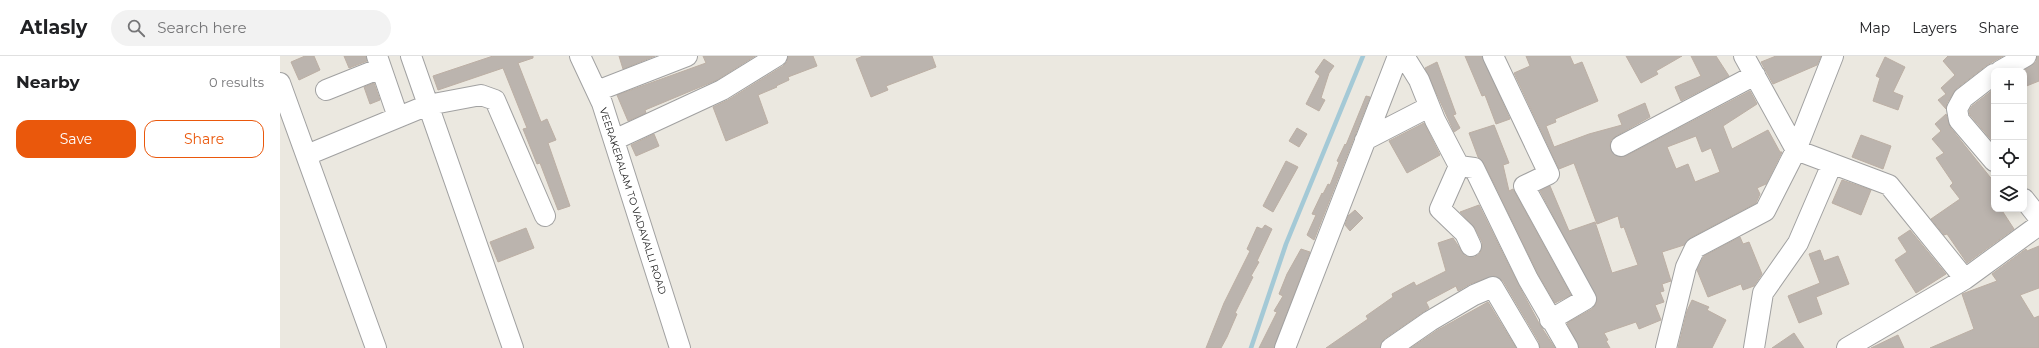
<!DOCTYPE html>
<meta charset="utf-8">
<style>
:root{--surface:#fff;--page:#f2f2f2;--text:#202124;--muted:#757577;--line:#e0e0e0;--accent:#ea580c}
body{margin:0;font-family:Montserrat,sans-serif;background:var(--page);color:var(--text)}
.controls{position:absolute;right:12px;top:12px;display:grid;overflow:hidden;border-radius:8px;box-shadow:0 2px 10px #0003}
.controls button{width:36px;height:36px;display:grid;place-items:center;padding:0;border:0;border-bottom:1px solid var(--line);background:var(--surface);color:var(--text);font:20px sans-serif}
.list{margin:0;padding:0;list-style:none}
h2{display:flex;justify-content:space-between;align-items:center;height:52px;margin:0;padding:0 16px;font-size:17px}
h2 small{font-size:13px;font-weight:400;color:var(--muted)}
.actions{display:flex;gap:8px;padding:12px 16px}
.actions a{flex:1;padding:9px 0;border:1px solid var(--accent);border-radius:12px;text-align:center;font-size:14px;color:var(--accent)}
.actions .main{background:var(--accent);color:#fff}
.icon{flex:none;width:22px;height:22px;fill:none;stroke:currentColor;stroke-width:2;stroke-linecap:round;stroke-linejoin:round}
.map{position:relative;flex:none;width:1759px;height:292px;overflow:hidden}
header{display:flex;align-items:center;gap:24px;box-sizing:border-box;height:56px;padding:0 20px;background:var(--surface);border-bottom:1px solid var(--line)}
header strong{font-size:19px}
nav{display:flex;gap:22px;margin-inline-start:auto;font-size:14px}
.search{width:280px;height:36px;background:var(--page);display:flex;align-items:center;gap:10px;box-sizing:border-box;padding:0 14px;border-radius:22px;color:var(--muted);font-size:15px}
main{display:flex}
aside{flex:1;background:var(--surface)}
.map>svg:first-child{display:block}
</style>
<header>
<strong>Atlasly</strong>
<div class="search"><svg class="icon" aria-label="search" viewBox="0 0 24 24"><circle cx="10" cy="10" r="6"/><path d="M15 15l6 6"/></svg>Search here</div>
<nav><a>Map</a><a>Layers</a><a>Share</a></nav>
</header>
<main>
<aside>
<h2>Nearby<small>0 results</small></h2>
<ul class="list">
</ul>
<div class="actions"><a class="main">Save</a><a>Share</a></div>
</aside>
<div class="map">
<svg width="1759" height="292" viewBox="0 0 1759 292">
<rect width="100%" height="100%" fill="#ebe8e0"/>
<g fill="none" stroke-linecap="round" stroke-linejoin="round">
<path stroke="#a4c9d6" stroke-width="4.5" d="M 971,292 L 1006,188 L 1083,0"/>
</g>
<path fill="#bbb4ae" stroke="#bcafa4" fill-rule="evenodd" d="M 25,0 L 34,0 L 40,14 L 19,24 L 11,6 Z
M 64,0 L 86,0 L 87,5 L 69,12 Z
M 213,0 L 253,0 L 253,2 L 238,7 L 261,66 L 267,63 L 276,84 L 268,87 L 290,150 L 278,154 L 260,107 L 257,108 L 243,73 L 247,72 L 223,12 L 158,34 L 153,20 Z
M 339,0 L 375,0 L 343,13 Z
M 423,0 L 475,0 L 437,24 L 365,54 L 366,57 L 348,65 L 337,39 L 426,7 Z
M 508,0 L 533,0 L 537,10 L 508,21 L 509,24 L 496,30 L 497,31 L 478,39 L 488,67 L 446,85 L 433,51 L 448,44 L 503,10 L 507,6 Z
M 583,0 L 652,0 L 656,11 L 606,30 L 608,34 L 591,41 L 576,3 Z
M 1185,0 L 1202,0 L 1230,63 L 1216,68 L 1205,39 L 1202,40 Z
M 1246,0 L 1290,0 L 1294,9 L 1302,6 L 1318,45 L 1275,63 L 1276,66 L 1266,70 L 1274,91 L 1309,78 L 1342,69 L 1338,59 L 1365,47 L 1370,61 L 1336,80 L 1331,84 L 1330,90 L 1335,99 L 1340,101 L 1346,100 L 1470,35 L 1477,48 L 1443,70 L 1452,93 L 1488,74 L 1500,96 L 1502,96 L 1486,128 L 1477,132 L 1480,138 L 1476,147 L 1410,182 L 1404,189 L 1382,196 L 1391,225 L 1382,228 L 1384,235 L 1380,236 L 1384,246 L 1375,249 L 1381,264 L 1359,273 L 1356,266 L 1324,277 L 1328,284 L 1326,285 L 1330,292 L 1299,292 L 1287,267 L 1312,253 L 1316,248 L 1317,243 L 1260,135 L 1270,130 L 1289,175 L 1315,166 L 1332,217 L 1358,209 L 1344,171 L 1341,172 L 1338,160 L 1317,168 L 1294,107 L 1279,113 L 1234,17 L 1250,10 ZM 1416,80 L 1422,96 L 1431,92 L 1440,116 L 1415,126 L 1408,108 L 1396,113 L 1387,91 Z
M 1346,0 L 1402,0 L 1376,15 L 1378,18 L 1361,27 Z
M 1411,0 L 1436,0 L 1449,20 L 1401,45 L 1395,31 L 1421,20 Z
M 1496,0 L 1541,0 L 1537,9 L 1493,28 L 1481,6 Z
M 1668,0 L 1723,0 L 1707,9 L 1676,33 L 1667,47 L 1666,53 L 1658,44 L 1666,38 L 1661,32 L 1675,19 L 1663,5 Z
M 1757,0 L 1759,0 L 1759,25 L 1744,31 L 1743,15 L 1756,6 Z
M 1605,1 L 1625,11 L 1613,36 L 1623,40 L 1618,54 L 1593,45 L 1600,22 L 1596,20 Z
M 1044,3 L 1054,10 L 1049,17 L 1041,42 L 1045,44 L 1039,55 L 1026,48 L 1040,20 L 1035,16 Z
M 1157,6 L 1176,58 L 1173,59 L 1180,72 L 1174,76 L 1145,12 Z
M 94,27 L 100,44 L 90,48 L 84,31 Z
M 1714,33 L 1714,87 L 1690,59 L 1689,55 L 1692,50 Z
M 1086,40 L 1090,41 L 1034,184 L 1027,179 L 1036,159 L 1032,158 L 1042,137 L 1043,138 L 1048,128 L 1050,129 L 1059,106 L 1057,105 L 1065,88 L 1066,89 Z
M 1666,58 L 1670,71 L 1714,126 L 1714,153 L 1721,153 L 1734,173 L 1687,207 L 1667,178 L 1664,179 L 1651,163 L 1680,143 L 1670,130 L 1673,127 L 1656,102 L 1664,97 L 1652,83 L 1661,75 L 1655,68 Z
M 1144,67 L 1160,99 L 1127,117 L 1109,85 Z
M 1214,69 L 1229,107 L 1223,109 L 1229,135 L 1233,133 L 1291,239 L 1275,247 L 1258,218 L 1204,107 L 1198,101 L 1189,77 Z
M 1017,72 L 1027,78 L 1019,91 L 1009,85 Z
M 374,78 L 379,90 L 356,100 L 351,89 Z
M 1581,79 L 1611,90 L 1603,113 L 1572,101 Z
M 1006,105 L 1018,111 L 993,156 L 983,150 Z
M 1562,124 L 1591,134 L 1581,159 L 1552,147 Z
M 1199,149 L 1238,228 L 1260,269 L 1275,292 L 1260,292 L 1259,286 L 1223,225 L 1214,220 L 1190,228 L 1178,235 L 1176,230 L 1146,246 L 1149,252 L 1104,283 L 1100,292 L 1046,292 L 1088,263 L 1086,260 L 1113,241 L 1112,238 L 1134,226 L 1136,230 L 1166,215 L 1158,187 L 1173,182 L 1185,200 L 1195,201 L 1200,197 L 1202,191 L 1202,186 L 1195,172 L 1180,156 Z
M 1075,154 L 1083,162 L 1070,175 L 1065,169 L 1068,160 Z
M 985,169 L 992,173 L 977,205 L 979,206 L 971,220 L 973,221 L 955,257 L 957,258 L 947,281 L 941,292 L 926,292 L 944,247 L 970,195 L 967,193 L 977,171 L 982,173 Z
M 246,172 L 254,192 L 218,206 L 210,186 Z
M 1630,174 L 1666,218 L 1636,237 L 1615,204 L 1627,196 L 1618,182 Z
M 1460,181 L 1463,188 L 1469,186 L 1482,218 L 1474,230 L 1463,234 L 1461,228 L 1428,241 L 1417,214 L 1424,200 Z
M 1759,190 L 1759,232 L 1740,239 L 1754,262 L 1759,260 L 1759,292 L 1650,292 L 1694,273 L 1682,238 L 1717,225 L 1712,218 L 1746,193 L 1747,195 Z
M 1021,193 L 1030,196 L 994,292 L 979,292 L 997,256 L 994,255 L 1003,240 L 999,238 L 1007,218 Z
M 1540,194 L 1544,205 L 1558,200 L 1569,228 L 1536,241 L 1542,258 L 1519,267 L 1508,240 L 1540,227 L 1529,198 Z
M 1412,244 L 1429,251 L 1427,254 L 1446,264 L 1432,292 L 1398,292 L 1407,255 Z
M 1208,246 L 1236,292 L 1131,292 L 1156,275 Z
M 1514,277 L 1524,292 L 1492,292 Z
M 1618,279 L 1624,292 L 1591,292 Z"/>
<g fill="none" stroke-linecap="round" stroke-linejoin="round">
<defs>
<path id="minor" d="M 97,0 L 118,61
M 131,0 L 233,292
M 300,0 L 322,47 L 400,292
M 1124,0 L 1139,24 L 1155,64 L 1179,110 L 1194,112 L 1248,223 L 1288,292
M 1213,0 L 1269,118 L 1244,130 L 1306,243 L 1270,264
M 1464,0 L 1516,94 L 1553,0
M 1720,15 L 1746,0
M 1714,18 L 1683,42 L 1677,53 L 1679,64 L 1714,105
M 0,27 L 96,292
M 46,34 L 101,12
M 317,35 L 407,0
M 334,84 L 442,34 L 497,0
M 1085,84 L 1149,51
M 1341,90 L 1475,19
M 27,99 L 148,49 L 201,39 L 215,44 L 265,160
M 1179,110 L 1160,153 L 1185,177 L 1191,190
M 1744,143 L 1759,162
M 1005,292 L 1118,0
M 1111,292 L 1150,265 L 1194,239 L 1213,231 L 1249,292
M 1386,292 L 1406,211 L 1415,192 L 1485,155 L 1516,94 L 1609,129 L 1685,223
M 1474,292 L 1483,237 L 1518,187 L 1552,108
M 1567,292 L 1685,223 L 1759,169"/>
</defs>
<use href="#minor" stroke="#a1a1a1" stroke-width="22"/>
<use href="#minor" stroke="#fff" stroke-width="20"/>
</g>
<g text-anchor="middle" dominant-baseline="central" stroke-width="3" stroke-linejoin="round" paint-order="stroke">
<g font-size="10" fill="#1a1a1a" stroke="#fff">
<text transform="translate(353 145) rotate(72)">VEERAKERALAM TO VADAVALLI ROAD</text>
</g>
</g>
</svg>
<div class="controls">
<button>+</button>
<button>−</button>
<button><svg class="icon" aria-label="locate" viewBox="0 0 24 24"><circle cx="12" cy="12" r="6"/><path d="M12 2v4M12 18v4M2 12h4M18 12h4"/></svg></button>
<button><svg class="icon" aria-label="layers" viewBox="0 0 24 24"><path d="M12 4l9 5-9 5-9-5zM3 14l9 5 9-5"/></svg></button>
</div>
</div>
</main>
